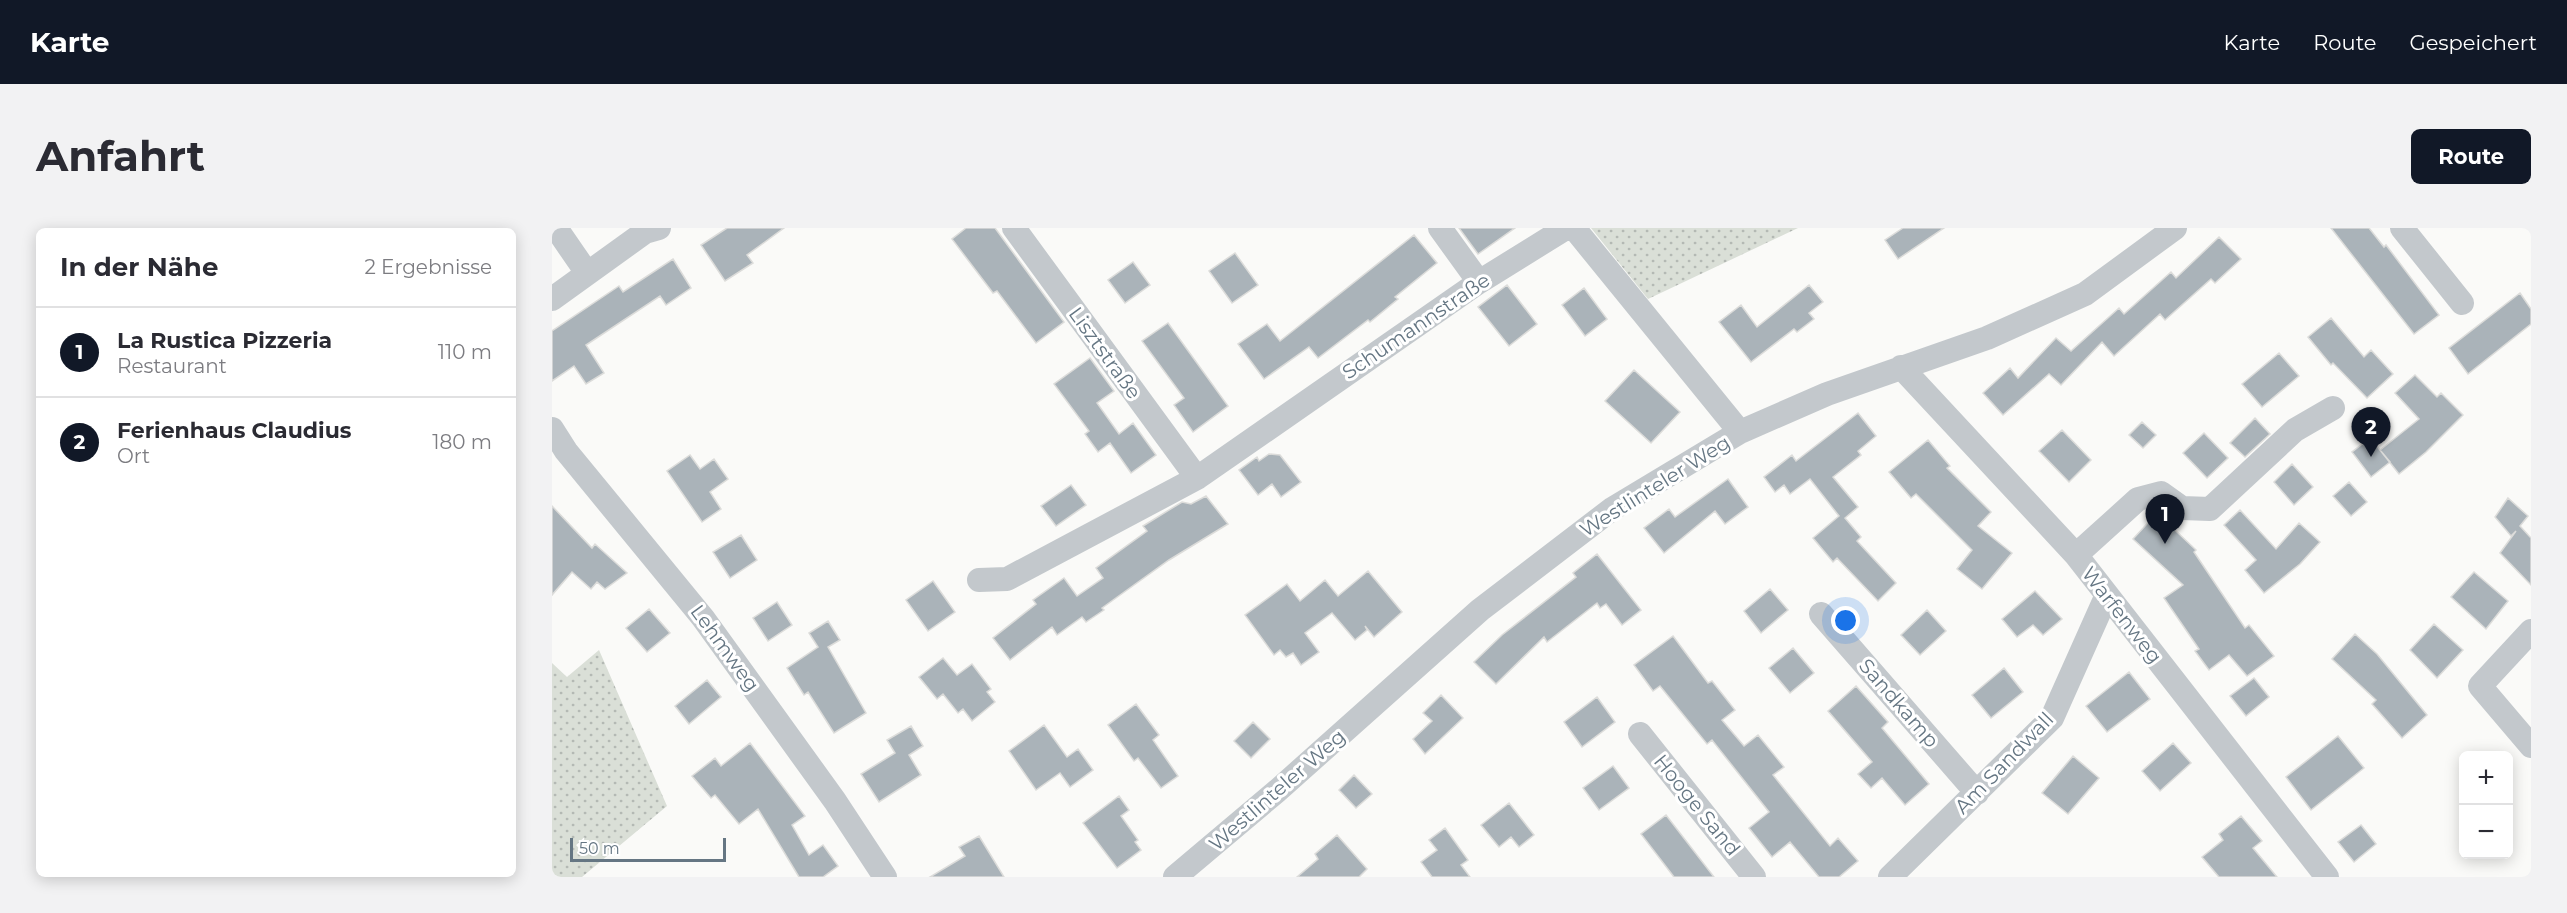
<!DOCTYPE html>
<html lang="de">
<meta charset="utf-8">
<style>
:root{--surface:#fff;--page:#f2f2f3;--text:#2b2b33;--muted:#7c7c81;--line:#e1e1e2;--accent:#111827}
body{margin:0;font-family:Montserrat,sans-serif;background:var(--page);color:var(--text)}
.controls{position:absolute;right:18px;bottom:18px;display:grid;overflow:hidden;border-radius:9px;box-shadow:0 3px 15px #0003}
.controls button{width:54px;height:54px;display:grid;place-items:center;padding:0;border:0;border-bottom:2px solid var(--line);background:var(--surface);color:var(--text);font:30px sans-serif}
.scale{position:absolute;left:18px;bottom:15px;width:156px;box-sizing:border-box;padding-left:6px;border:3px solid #657683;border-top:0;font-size:16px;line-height:21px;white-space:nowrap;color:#657683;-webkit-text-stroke:4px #fff;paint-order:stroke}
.you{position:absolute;left:1294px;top:393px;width:21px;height:21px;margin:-15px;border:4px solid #fff;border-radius:50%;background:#1a73e8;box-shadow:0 0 0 9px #1a73e833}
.badge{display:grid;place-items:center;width:39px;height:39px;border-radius:50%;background:var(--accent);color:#fff;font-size:20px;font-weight:700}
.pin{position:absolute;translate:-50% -50px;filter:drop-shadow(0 2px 3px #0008)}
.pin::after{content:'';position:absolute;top:32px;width:21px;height:18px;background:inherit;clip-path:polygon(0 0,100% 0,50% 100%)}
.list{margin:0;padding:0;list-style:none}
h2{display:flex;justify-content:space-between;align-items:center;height:78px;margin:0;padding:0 24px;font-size:26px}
h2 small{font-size:20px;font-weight:400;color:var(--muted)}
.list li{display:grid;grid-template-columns:39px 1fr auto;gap:18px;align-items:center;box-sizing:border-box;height:90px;padding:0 24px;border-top:2px solid var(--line)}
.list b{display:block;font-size:22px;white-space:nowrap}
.list p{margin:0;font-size:20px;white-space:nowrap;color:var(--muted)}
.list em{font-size:20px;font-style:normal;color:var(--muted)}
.map{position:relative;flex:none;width:1979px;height:649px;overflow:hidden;border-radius:9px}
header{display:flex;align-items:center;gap:36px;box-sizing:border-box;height:84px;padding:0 30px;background:var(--accent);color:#fff}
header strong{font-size:28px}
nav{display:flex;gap:33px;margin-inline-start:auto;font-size:21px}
.intro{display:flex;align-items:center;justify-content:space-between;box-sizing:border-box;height:144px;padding:0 36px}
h1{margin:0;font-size:42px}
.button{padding:15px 27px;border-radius:9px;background:var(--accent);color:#fff;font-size:21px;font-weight:700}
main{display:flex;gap:36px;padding:0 36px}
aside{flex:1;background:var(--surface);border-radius:9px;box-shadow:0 3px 15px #0003}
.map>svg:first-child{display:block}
</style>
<header>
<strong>Karte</strong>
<nav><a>Karte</a><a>Route</a><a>Gespeichert</a></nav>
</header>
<div class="intro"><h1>Anfahrt</h1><a class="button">Route</a></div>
<main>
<aside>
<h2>In der Nähe<small>2 Ergebnisse</small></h2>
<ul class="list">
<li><span class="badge">1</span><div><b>La Rustica Pizzeria</b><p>Restaurant</p></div><em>110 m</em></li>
<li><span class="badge">2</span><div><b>Ferienhaus Claudius</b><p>Ort</p></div><em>180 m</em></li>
</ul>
</aside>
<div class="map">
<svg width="1979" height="649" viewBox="0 0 1979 649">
<defs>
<pattern id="grass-dots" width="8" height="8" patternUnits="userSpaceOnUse" patternTransform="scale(1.5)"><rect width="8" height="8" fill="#dadfd7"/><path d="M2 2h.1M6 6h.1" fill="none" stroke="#b4b9b4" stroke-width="1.8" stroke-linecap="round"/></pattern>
</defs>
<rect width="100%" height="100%" fill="#fafaf8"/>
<path fill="url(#grass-dots)" d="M 1039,0 L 1246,0 L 1096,71 Z
M 47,422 L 115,578 L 30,649 L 0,649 L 0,435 L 15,449 Z"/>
<path fill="#aab3b9" stroke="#dcdcda" stroke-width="1.5" d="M 175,0 L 232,0 L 195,27 L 201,35 L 173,53 L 149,17 Z
M 414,0 L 443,0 L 512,94 L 484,115 L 445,63 L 441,65 L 400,11 Z
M 907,0 L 963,0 L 926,26 Z
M 1351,0 L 1392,0 L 1346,31 L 1333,12 Z
M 1779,0 L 1817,0 L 1832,19 L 1834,17 L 1887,87 L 1862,106 Z
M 862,7 L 885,35 L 843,69 L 846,71 L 818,94 L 816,92 L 766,130 L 757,119 L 712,151 L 686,116 L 715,96 L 728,113 Z
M 1667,9 L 1689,31 L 1663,55 L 1659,51 L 1613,92 L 1608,86 L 1562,128 L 1550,114 L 1509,157 L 1497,146 L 1451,187 L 1431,165 L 1458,140 L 1466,150 L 1504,110 L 1519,123 L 1567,80 L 1572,86 L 1619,44 L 1624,50 Z
M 683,25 L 706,57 L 680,75 L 657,43 Z
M 121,31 L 139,60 L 114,77 L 108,68 L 34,117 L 52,145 L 34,156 L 22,138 L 0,153 L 0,103 L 67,58 L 71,64 Z
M 581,34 L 598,57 L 573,75 L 556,52 Z
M 955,57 L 985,96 L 957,118 L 926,79 Z
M 1257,57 L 1271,74 L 1257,85 L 1262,91 L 1245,104 L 1242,101 L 1199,134 L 1167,94 L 1189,77 L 1205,99 Z
M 1032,60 L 1055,91 L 1033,108 L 1010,77 Z
M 1968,65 L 1979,81 L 1979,96 L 1916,146 L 1897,120 Z
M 1779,90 L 1812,129 L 1819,122 L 1841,146 L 1815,170 L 1781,135 L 1779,137 L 1756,109 Z
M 616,95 L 676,178 L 641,204 L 622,177 L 632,170 L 590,113 Z
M 1727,125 L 1747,148 L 1710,179 L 1690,156 Z
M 538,130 L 562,163 L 545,175 L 567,206 L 581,195 L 604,227 L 579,245 L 558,215 L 546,224 L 533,206 L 537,203 L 502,156 Z
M 1082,142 L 1128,184 L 1099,215 L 1053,173 Z
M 1863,147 L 1885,169 L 1889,165 L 1911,187 L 1874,224 L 1847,246 L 1828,222 L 1867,191 L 1843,165 Z
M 1306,185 L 1324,208 L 1306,223 L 1309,227 L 1281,249 L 1306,279 L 1293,290 L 1309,309 L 1305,313 L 1344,355 L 1326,373 L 1285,330 L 1281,334 L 1261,310 L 1287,288 L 1258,251 L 1238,266 L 1232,257 L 1223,264 L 1212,249 L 1240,227 L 1244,233 Z
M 1703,190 L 1718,206 L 1693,229 L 1678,215 Z
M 1590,194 L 1604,207 L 1591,220 L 1577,207 Z
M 1510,202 L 1539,232 L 1517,254 L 1487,223 Z
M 1652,205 L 1676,230 L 1655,250 L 1631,225 Z
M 1818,210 L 1838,234 L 1819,249 L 1800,224 Z
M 1376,212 L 1398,238 L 1395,240 L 1439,284 L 1426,298 L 1460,325 L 1430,361 L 1405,341 L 1420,322 L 1364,266 L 1359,270 L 1337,244 Z
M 717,226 L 728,227 L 749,254 L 729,269 L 720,256 L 706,267 L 687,242 L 705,229 L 707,233 Z
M 138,227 L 148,241 L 162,231 L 176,251 L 158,264 L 169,281 L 150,294 L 115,243 Z
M 1740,236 L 1761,259 L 1742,277 L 1722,254 Z
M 1176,251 L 1196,279 L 1173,296 L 1163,283 L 1112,325 L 1092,300 L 1117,281 L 1123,289 Z
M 1797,254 L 1815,274 L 1799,288 L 1781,268 Z
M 519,257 L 534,277 L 504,298 L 489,278 Z
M 654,268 L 676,296 L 617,332 L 550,380 L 552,382 L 534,394 L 530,389 L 505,407 L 500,399 L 458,432 L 441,410 L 484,376 L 481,372 L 512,350 L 525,368 L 551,350 L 544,340 L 595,303 L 591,298 L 630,274 L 639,276 Z
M 1956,270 L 1976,288 L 1968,298 L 1979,310 L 1979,357 L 1948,325 L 1964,303 L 1959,308 L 1943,289 Z
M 0,278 L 40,320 L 43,316 L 75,345 L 53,361 L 45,354 L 39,361 L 20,344 L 0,367 Z
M 1688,282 L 1724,321 L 1747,295 L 1768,314 L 1748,336 L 1712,365 L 1693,342 L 1704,332 L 1672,297 Z
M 1605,285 L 1644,322 L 1642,324 L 1693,400 L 1697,397 L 1722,428 L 1695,448 L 1677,427 L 1657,442 L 1643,423 L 1647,421 L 1612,370 L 1631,357 L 1581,311 Z
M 189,307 L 205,332 L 178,350 L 161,324 Z
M 1045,326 L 1089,382 L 1070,397 L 1054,376 L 1048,380 L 1045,375 L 995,414 L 992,409 L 944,456 L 922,434 L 950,407 L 1024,349 L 1021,345 Z
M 816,343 L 850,384 L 822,409 L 813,398 L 815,402 L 803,412 L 780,385 L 753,405 L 767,424 L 749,437 L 741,425 L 734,429 L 728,422 L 722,427 L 693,387 L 735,356 L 748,373 L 773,352 L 786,368 Z
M 1922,344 L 1956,373 L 1934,401 L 1899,369 Z
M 381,353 L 403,384 L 376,403 L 354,372 Z
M 1218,361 L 1236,382 L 1209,405 L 1192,383 Z
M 1483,363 L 1510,391 L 1491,407 L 1481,397 L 1465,409 L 1450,391 Z
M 225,374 L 240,397 L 216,413 L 201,390 Z
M 97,381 L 118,405 L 95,424 L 74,400 Z
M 1375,382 L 1394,403 L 1368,427 L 1349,407 Z
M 276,393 L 288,412 L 276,419 L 314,485 L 282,505 L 256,464 L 252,467 L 235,440 L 266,419 L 257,405 Z
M 1882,396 L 1911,422 L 1885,450 L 1858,422 Z
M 1803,406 L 1825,426 L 1875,487 L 1850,510 L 1820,476 L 1824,472 L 1780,431 Z
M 1121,408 L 1156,455 L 1160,453 L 1183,482 L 1170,492 L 1192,518 L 1206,507 L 1232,539 L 1221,547 L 1278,618 L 1286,610 L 1306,633 L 1287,649 L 1267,649 L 1238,614 L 1220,629 L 1197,600 L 1217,584 L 1160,512 L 1155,516 L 1108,458 L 1101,463 L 1082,437 Z
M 1241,420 L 1262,445 L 1238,465 L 1217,440 Z
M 391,430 L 405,447 L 420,436 L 439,461 L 435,464 L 443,474 L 420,493 L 411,481 L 406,485 L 391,466 L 385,471 L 367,449 Z
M 1452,440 L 1471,464 L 1439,490 L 1420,467 Z
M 1577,444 L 1598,471 L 1555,504 L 1534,478 Z
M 1702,450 L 1717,469 L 1694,488 L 1678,468 Z
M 155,452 L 169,469 L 137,496 L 123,478 Z
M 1304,458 L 1336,494 L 1330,500 L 1377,556 L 1353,577 L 1330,550 L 1319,560 L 1306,546 L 1320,534 L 1276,483 Z
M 889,467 L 911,490 L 873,526 L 861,511 L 880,493 L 871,485 Z
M 1045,469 L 1063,494 L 1030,519 L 1012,494 Z
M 584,476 L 607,507 L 601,512 L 626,548 L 609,560 L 586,530 L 582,533 L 556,497 Z
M 701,494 L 718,511 L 699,530 L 682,513 Z
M 492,497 L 515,529 L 526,521 L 541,542 L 518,559 L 508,545 L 484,562 L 457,523 Z
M 359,498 L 371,518 L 357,527 L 369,547 L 327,574 L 309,546 L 343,525 L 335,512 Z
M 1786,508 L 1812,540 L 1759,582 L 1734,549 Z
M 198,515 L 253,588 L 240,597 L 257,627 L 271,617 L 286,638 L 271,649 L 247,649 L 206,581 L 187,596 L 163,567 L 159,570 L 140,548 L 163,530 L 169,538 Z
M 1621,515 L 1639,535 L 1608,563 L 1590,543 Z
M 1521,528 L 1547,550 L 1516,586 L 1490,565 Z
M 1061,538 L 1077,560 L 1047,582 L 1031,560 Z
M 802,547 L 820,566 L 804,580 L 787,562 Z
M 567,568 L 577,582 L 569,588 L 586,612 L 583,614 L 589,622 L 565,640 L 531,595 Z
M 957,575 L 982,607 L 967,619 L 959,609 L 947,619 L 929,597 Z
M 1114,587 L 1162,649 L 1122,649 L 1089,606 Z
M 1689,588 L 1710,613 L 1701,620 L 1725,649 L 1667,649 L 1650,629 L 1671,612 L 1667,606 Z
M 1809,597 L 1824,616 L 1802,634 L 1786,614 Z
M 893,600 L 916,632 L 909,637 L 918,649 L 880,649 L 869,634 L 885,622 L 877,612 Z
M 785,607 L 815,641 L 807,649 L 745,649 L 766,631 L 763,626 Z
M 427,608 L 452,649 L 378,649 L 413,628 L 407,619 Z"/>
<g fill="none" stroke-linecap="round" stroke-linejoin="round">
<path stroke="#c3c8cc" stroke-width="24" d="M 4,0 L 35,45
M 462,0 L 645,250
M 888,0 L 927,54
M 1022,0 L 1188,204
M 1850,0 L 1910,75
M 0,71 L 93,4 L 107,0
M 1349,139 L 1524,327 L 1775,649
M 0,201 L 14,223 L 151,390 L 283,573 L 333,649
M 1524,327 L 1586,271 L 1609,265 L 1630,280 L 1658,281 L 1743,202 L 1781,180
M 427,352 L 455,351 L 645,250 L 927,54 L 1014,0
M 1269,386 L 1425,565
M 1979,403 L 1928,458 L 1979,518
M 1088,506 L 1202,649
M 623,649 L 725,563 L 928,382 L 1060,281 L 1188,204 L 1275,166 L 1435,110 L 1533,66 L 1623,0
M 1338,649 L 1500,490 L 1554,369"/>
</g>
<g text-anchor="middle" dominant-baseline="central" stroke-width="6" stroke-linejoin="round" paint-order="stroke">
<g font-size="20" fill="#657683" stroke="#fff">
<text transform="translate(864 98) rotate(-34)">Schumannstraße</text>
<text transform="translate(553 125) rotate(54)">Lisztstraße</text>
<text transform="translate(1103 258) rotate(-32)">Westlinteler Weg</text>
<text transform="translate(1570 387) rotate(52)">Warfenweg</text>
<text transform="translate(173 420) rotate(54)">Lehmweg</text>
<text transform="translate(1347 475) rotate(49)">Sandkamp</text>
<text transform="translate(1452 535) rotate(-46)">Am Sandwall</text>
<text transform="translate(725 562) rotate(-41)">Westlinteler Weg</text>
<text transform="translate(1145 577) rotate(51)">Hooge Sand</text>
</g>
</g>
</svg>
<div class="controls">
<button>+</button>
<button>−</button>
</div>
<div class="scale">50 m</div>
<div class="you"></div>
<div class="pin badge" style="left:1613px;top:316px">1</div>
<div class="pin badge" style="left:1819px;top:229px">2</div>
</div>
</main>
